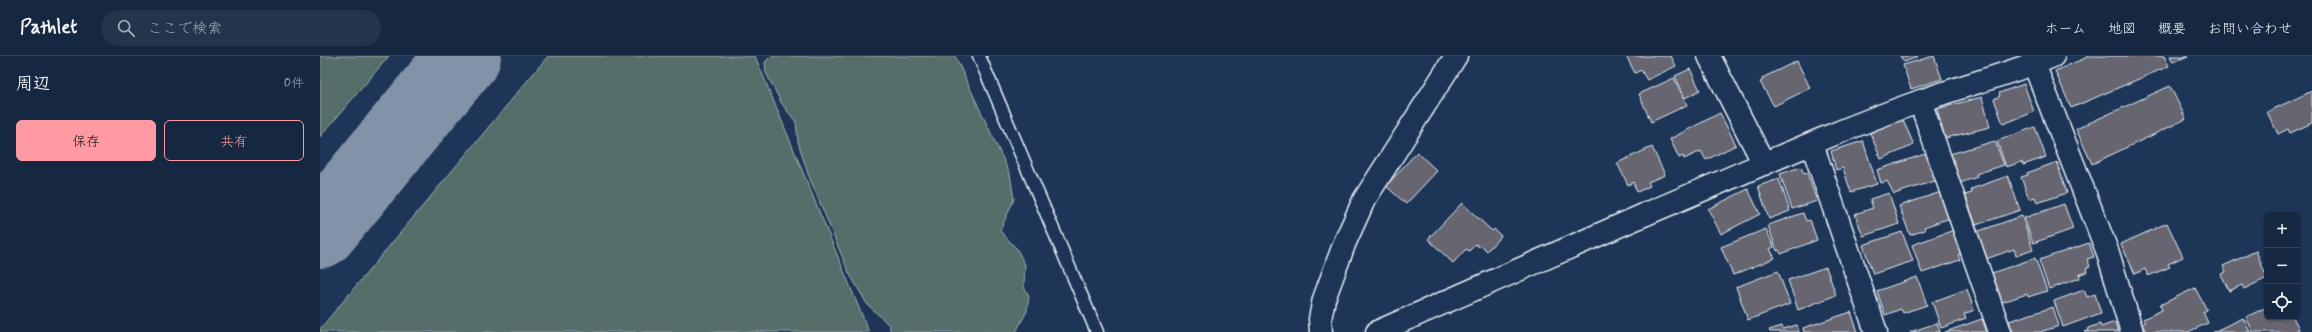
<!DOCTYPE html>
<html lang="ja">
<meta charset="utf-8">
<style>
:root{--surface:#162841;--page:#23344c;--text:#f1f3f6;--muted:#9ea6b1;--line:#35445a;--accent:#ff9aa2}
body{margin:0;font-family:Mynerve,"Klee One",sans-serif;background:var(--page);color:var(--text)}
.controls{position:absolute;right:12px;bottom:12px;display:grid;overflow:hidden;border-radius:6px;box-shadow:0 1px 3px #0004}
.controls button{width:36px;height:36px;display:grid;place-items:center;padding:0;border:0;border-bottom:1px solid var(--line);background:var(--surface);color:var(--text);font:20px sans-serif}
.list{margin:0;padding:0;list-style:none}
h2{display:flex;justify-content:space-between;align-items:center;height:52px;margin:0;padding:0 16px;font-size:17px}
h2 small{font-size:13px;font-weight:400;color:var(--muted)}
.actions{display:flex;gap:8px;padding:12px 16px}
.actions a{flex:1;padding:9px 0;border:1px solid var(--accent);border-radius:6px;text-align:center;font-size:14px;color:var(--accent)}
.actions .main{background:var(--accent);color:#111}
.icon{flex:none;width:22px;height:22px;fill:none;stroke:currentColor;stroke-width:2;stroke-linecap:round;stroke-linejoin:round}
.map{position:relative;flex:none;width:1992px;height:276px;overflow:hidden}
header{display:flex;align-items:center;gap:24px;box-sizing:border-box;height:56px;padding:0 20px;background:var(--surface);border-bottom:1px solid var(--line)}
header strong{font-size:19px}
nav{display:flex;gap:22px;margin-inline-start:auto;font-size:14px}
.search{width:280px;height:36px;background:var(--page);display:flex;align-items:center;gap:10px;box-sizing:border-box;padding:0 14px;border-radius:22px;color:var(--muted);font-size:15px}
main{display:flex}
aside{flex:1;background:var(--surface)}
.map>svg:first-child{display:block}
</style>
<header>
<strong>Pathlet</strong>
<div class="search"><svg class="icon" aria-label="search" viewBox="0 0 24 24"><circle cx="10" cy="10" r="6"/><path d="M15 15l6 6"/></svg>ここで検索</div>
<nav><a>ホーム</a><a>地図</a><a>概要</a><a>お問い合わせ</a></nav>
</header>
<main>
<aside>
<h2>周辺<small>0件</small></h2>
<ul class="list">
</ul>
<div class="actions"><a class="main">保存</a><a>共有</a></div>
</aside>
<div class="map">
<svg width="1992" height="276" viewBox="0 0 1992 276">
<rect width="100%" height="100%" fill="#1d3557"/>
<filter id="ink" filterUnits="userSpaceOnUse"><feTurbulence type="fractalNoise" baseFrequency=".025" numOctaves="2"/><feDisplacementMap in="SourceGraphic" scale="8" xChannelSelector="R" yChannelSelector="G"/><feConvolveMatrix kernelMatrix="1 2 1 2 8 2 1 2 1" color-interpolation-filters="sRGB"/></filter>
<g filter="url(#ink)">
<path fill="#566e6b" stroke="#9fb0b2" d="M 0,0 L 69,0 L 0,81 Z
M 228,0 L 435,0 L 549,276 L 0,276 L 0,273 Z
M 451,0 L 635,0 L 690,118 L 694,143 L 680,175 L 697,193 L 705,209 L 704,231 L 709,240 L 707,255 L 696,276 L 571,276 L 569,269 L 547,248 L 529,217 L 488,118 L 478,86 L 476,66 L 462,48 L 446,17 L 445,6 Z"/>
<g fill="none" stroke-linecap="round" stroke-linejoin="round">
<path stroke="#8293a8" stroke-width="74" d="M 0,175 L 144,0"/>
</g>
<path fill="#666570" stroke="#e8f1f8" d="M 1306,0 L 1351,0 L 1356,10 L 1327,24 L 1321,14 L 1315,17 Z
M 1580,0 L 1597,0 L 1598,1 L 1584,6 Z
M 1614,0 L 1622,23 L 1591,33 L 1583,9 Z
M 1770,0 L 1844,0 L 1849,10 L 1751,52 L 1735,15 Z
M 1850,0 L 1868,0 L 1853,6 Z
M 1477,5 L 1490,32 L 1454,50 L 1440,26 L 1443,24 L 1442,22 Z
M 1370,13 L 1380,34 L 1365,42 L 1355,20 Z
M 1354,22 L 1367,49 L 1331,66 L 1319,38 Z
M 1704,28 L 1714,56 L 1683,68 L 1674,43 L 1680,40 L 1679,37 Z
M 1850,30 L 1866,63 L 1772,108 L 1756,73 Z
M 1992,35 L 1992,67 L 1970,77 L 1968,73 L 1958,78 L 1947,56 Z
M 1662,41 L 1670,71 L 1625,82 L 1617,53 Z
M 1400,57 L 1416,89 L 1386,104 L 1381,95 L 1364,103 L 1363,100 L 1359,102 L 1350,83 Z
M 1582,62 L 1594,89 L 1561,103 L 1550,77 Z
M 1715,71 L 1726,101 L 1703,109 L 1702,106 L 1686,111 L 1677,85 Z
M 1543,85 L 1557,128 L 1531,136 L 1523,112 L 1516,114 L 1511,95 Z
M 1675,85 L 1684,109 L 1656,118 L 1657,121 L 1640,127 L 1630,98 Z
M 1332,91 L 1345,119 L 1328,126 L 1330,130 L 1317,136 L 1313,126 L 1308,129 L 1297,107 Z
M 1097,96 L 1117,115 L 1086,148 L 1066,130 Z
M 1608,97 L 1618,124 L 1574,138 L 1567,125 L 1561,127 L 1557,114 Z
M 1737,106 L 1747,137 L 1717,147 L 1715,141 L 1709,143 L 1701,121 L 1708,119 L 1707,117 Z
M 1481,111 L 1484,118 L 1487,117 L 1497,145 L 1472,153 L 1460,118 Z
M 1688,120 L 1700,154 L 1656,169 L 1645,139 L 1652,137 L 1651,133 Z
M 1459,123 L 1470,155 L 1449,163 L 1438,130 Z
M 1428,133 L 1440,158 L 1401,178 L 1388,153 Z
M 1621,136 L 1630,162 L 1604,171 L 1605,174 L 1590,179 L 1579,150 Z
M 1569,137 L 1579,168 L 1543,180 L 1535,158 L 1553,152 L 1550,143 Z
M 1142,147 L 1172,175 L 1174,173 L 1181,180 L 1167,195 L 1161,189 L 1159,191 L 1156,188 L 1149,195 L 1146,193 L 1133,207 L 1108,183 Z
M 1744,148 L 1753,173 L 1713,187 L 1704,162 Z
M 1483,157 L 1486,165 L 1490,164 L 1497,184 L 1461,198 L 1459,194 L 1457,195 L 1448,169 Z
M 1702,160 L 1713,194 L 1696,200 L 1694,193 L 1666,203 L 1656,176 Z
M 1847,167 L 1863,201 L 1848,208 L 1850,211 L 1828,220 L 1825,213 L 1815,218 L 1801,188 Z
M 1446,173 L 1454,191 L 1450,193 L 1455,202 L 1413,219 L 1401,191 Z
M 1634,174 L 1643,197 L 1638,199 L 1640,204 L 1602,217 L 1592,189 Z
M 1582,176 L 1593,205 L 1553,218 L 1543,189 Z
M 1769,187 L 1774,201 L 1767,203 L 1770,210 L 1766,212 L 1767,216 L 1759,219 L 1760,222 L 1729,233 L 1719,204 Z
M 1936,195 L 1947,222 L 1924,233 L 1922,229 L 1909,235 L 1901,218 L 1906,216 L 1903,210 Z
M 1715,202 L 1727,235 L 1708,241 L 1707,238 L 1682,246 L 1672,217 Z
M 1506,211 L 1516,239 L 1478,254 L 1468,224 Z
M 1458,215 L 1470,248 L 1428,264 L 1416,231 Z
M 1597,221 L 1607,249 L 1583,257 L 1581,253 L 1565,259 L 1557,235 Z
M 1875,232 L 1887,254 L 1883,256 L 1888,267 L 1868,276 L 1826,276 L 1822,268 L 1825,266 L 1823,263 L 1842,254 L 1840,249 Z
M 1647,233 L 1654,254 L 1644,258 L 1646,263 L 1621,272 L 1612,246 Z
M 1764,234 L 1767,241 L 1775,238 L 1781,257 L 1743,271 L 1734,245 Z
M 1733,251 L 1739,270 L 1720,276 L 1693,276 L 1689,265 Z
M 1947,251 L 1947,261 L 1973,261 L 1979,273 L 1973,276 L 1933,276 L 1926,261 Z
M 1531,256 L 1538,276 L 1484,276 L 1483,272 Z
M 1923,262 L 1930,276 L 1893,276 Z
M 1662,263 L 1667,276 L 1625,276 Z
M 1795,266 L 1798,276 L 1765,276 L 1769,275 L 1768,272 L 1780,268 L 1781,271 Z
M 1617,267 L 1620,276 L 1590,276 Z
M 1477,269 L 1479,276 L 1450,276 L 1449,274 L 1462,270 L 1463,273 Z"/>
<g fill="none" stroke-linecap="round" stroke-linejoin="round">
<defs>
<path id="service" d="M 659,0 L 777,276"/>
<path id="minor" d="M 1389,0 L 1444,108
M 1714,8 L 1788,197 L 1812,276
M 1600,45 L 1680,276
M 1492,88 L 1556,276
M 1326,158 C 1417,120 1507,78 1601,45 C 1644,29 1690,18 1733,0
M 1001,276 L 1000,263 L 1004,243 L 1025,186 L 1044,144 L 1136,0"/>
<path id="tertiary" d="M 1057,276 L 1326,158"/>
</defs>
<use href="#service" stroke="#e8f1f8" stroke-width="15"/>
<use href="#minor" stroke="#e8f1f8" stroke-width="25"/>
<use href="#tertiary" stroke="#e8f1f8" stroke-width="25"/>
<use href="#service" stroke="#1d3557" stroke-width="12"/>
<use href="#minor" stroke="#1d3557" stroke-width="22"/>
<use href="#tertiary" stroke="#1d3557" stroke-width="22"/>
</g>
</g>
</svg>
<div class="controls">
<button>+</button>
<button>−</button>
<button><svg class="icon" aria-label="locate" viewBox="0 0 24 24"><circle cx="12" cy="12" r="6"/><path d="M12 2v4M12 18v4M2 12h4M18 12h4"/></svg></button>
</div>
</div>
</main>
